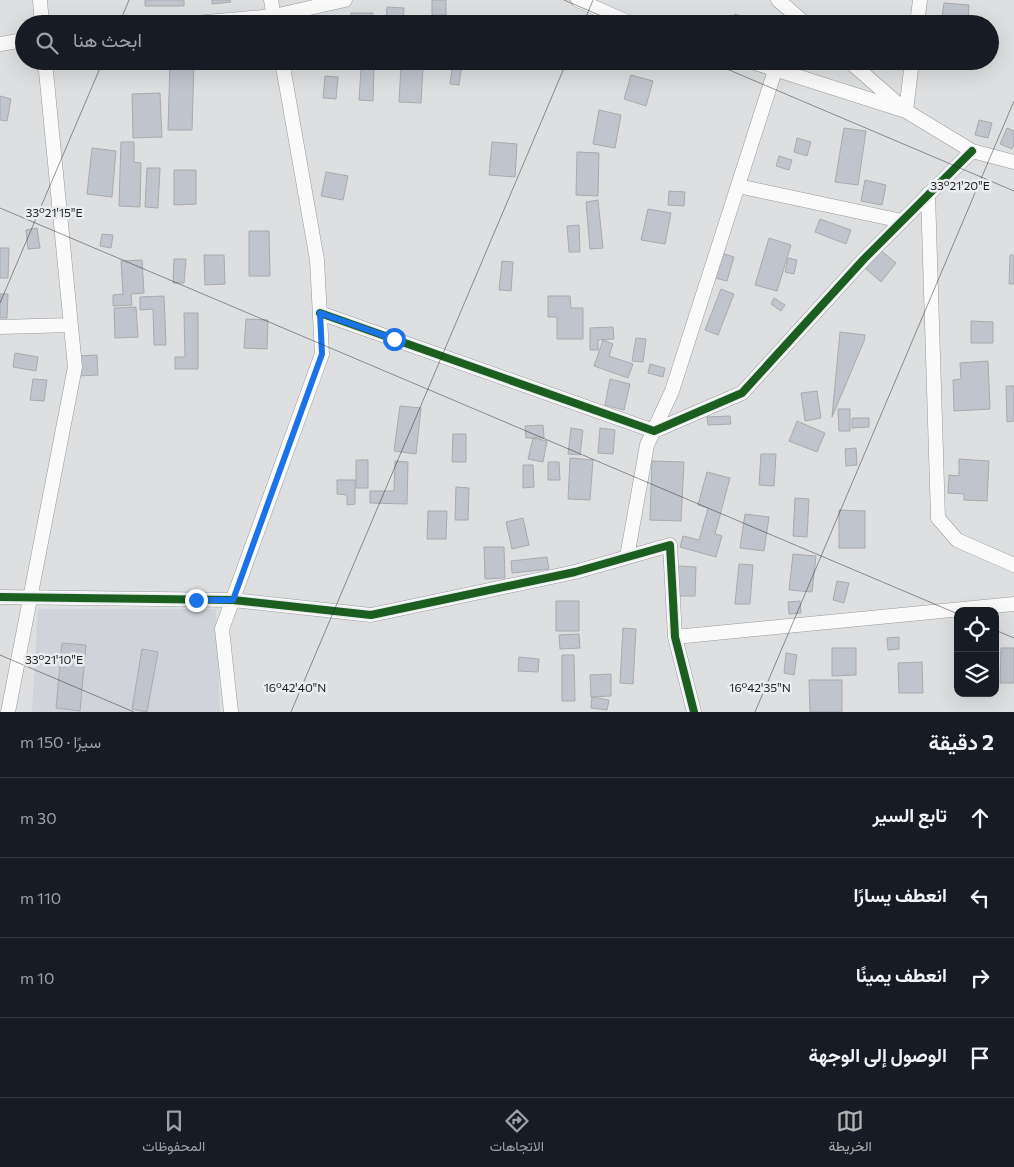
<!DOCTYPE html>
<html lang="ar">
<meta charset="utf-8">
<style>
:root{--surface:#171b24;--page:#242831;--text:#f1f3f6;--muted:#9ea1a6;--line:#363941;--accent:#b1b2b4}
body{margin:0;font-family:Commissioner,Vazirmatn,sans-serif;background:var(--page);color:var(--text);direction:rtl}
.controls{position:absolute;right:15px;bottom:15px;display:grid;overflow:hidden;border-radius:10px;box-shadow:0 5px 20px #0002}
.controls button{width:45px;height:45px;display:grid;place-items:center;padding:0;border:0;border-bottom:1px solid var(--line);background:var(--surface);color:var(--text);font:25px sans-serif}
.stop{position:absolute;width:15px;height:15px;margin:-11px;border:4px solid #1a73e8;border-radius:50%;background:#fff}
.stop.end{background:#1a73e8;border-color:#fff;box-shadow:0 1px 5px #0008}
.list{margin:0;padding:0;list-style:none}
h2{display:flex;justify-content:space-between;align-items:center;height:65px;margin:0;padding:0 20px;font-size:21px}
h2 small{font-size:16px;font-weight:400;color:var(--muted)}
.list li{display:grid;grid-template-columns:32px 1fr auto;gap:15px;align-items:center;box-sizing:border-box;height:80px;padding:0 20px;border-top:1px solid var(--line)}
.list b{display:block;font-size:19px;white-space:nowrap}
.list em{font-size:16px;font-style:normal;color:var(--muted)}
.icon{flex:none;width:28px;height:28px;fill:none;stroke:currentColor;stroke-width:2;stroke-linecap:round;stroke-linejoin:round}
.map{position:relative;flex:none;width:1014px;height:712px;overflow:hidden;direction:ltr}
.search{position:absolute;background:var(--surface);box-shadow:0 5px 20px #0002;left:15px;right:15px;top:15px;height:55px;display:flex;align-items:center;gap:12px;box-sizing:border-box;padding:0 18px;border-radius:28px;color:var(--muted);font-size:19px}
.sheet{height:385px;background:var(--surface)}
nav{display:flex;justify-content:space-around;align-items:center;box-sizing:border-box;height:70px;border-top:1px solid var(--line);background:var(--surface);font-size:14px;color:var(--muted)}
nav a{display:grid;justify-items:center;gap:2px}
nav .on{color:var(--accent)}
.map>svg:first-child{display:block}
</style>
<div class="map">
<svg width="1014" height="712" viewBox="0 0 1014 712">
<rect width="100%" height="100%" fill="#dedfe0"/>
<path fill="#d0d3d9" d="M 38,609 L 216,609 L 220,712 L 32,712 Z"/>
<path fill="#bfc4cd" stroke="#a9aaab" d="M 145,0 L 184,0 L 184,6 L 145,6 Z
M 212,0 L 230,0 L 231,2 L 212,4 Z
M 432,0 L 446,0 L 446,15 L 432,15 Z
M 944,3 L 969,5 L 968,24 L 941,24 Z
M 387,7 L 404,8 L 403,24 L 386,24 Z
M 351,13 L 373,13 L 373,24 L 351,24 Z
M 735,14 L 748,19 L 746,24 L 731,24 Z
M 170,61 L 194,61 L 192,130 L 168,130 Z
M 383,61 L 401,61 L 400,66 L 383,65 Z
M 453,63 L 462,64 L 459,85 L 450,84 Z
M 401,67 L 423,68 L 421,103 L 399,102 Z
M 361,69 L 374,69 L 373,101 L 359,100 Z
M 631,75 L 653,81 L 646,106 L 624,99 Z
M 325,76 L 338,77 L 336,99 L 323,98 Z
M 160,93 L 162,137 L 133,138 L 132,94 Z
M 0,96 L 11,99 L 7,121 L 0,120 Z
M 599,110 L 621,115 L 615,148 L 593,144 Z
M 979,120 L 992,123 L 988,138 L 975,135 Z
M 844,128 L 866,131 L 858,185 L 835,182 Z
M 1007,128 L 1014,131 L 1014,144 L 1012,149 L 1000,144 Z
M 797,138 L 811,142 L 807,156 L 794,152 Z
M 121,142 L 134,142 L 134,162 L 141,163 L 140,207 L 119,206 Z
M 492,142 L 517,144 L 515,177 L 489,175 Z
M 92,148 L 116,151 L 112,197 L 87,194 Z
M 577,152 L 599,153 L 598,196 L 576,195 Z
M 779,156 L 792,160 L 789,170 L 776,166 Z
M 147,168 L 160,168 L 158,208 L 145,207 Z
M 174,170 L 196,170 L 196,204 L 174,205 Z
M 326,172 L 348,176 L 343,200 L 321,196 Z
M 865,180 L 886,185 L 882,205 L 861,201 Z
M 669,191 L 685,192 L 684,206 L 668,205 Z
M 598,200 L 603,248 L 590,249 L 586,202 Z
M 648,209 L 671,213 L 665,244 L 641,240 Z
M 820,219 L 851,230 L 846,244 L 815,232 Z
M 579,225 L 580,252 L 569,252 L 567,226 Z
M 37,228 L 40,248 L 28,249 L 26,230 Z
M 249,231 L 269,231 L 270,276 L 249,276 Z
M 102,234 L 113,235 L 111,248 L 100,246 Z
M 769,238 L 791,245 L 777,291 L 755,285 Z
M 0,248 L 9,248 L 8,278 L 0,278 Z
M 879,249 L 896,263 L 881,282 L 864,267 Z
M 721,253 L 734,257 L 727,281 L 715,278 Z
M 204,255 L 224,255 L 225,284 L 205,285 Z
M 1010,255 L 1014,255 L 1014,284 L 1009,284 Z
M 788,258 L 797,260 L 794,274 L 785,272 Z
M 174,259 L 186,259 L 184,283 L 173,283 Z
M 142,260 L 144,293 L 131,294 L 132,305 L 113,306 L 113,295 L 123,294 L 121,261 Z
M 502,261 L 513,262 L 511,291 L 499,290 Z
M 721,289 L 734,294 L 718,335 L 705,330 Z
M 0,294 L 8,294 L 7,318 L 0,318 Z
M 164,296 L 166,345 L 154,345 L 153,309 L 140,310 L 140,297 Z
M 548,296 L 570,296 L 571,308 L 583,308 L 583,339 L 557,339 L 557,317 L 548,317 Z
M 774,298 L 785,305 L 781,311 L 771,304 Z
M 136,307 L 138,337 L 115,338 L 114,308 Z
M 184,313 L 198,313 L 198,369 L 175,369 L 175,357 L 185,357 Z
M 246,319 L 268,320 L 267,349 L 244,348 Z
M 971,321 L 993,322 L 993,343 L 971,343 Z
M 613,327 L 614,339 L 598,340 L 598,350 L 590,350 L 590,328 Z
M 840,332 L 865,335 L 864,341 L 832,417 Z
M 636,338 L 646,339 L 643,362 L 632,361 Z
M 603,340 L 613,344 L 609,356 L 633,364 L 628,378 L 594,366 Z
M 15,353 L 38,357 L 36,371 L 13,367 Z
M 97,355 L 98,375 L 78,376 L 77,356 Z
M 988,361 L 990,409 L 954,411 L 953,380 L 961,379 L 960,363 Z
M 650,364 L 665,368 L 663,377 L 648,373 Z
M 33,379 L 47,380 L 44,401 L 30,400 Z
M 610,379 L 630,384 L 624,410 L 605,405 Z
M 1006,386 L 1014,386 L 1014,421 L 1007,422 Z
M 817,391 L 821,418 L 805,421 L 801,393 Z
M 400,406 L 421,408 L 416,454 L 394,451 Z
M 838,409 L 850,409 L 850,431 L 839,431 Z
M 730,416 L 731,424 L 708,425 L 707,417 Z
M 852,418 L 869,418 L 869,427 L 852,428 Z
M 797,421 L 825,433 L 817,452 L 789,441 Z
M 543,425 L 544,438 L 526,438 L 525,426 Z
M 571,428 L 583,430 L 580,455 L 568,454 Z
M 600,428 L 615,430 L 613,454 L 598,453 Z
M 453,434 L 466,434 L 466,462 L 452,462 Z
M 533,438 L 547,441 L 543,462 L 528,459 Z
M 856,448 L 857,465 L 846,466 L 845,449 Z
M 761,454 L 776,454 L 774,486 L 759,485 Z
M 570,458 L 593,460 L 590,500 L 568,499 Z
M 959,459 L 989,461 L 987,501 L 964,500 L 964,494 L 948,493 L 949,475 L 959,476 Z
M 356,460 L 368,460 L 368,488 L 356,488 Z
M 395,461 L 408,462 L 407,504 L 370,503 L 370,491 L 394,491 Z
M 652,461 L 684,462 L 681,521 L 650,520 Z
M 548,462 L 559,462 L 560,480 L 548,480 Z
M 523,465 L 533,465 L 534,487 L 523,488 Z
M 707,472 L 730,478 L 715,534 L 722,536 L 716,557 L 680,547 L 683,536 L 699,540 L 708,508 L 698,505 Z
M 337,480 L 355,480 L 355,504 L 347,505 L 347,495 L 337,494 Z
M 456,487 L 469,488 L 468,520 L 455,520 Z
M 795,498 L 809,499 L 807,537 L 793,536 Z
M 839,510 L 865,511 L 865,548 L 839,548 Z
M 428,511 L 447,511 L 446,539 L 427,539 Z
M 745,514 L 769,517 L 764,551 L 740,548 Z
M 523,518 L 529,545 L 512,549 L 506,522 Z
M 484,547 L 504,547 L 505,578 L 485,579 Z
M 793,554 L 816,556 L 812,592 L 789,590 Z
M 547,557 L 549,569 L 512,573 L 511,561 Z
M 739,564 L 753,565 L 750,604 L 735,604 Z
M 678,566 L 696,567 L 695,596 L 677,596 Z
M 837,581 L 849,583 L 844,603 L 833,600 Z
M 556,601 L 579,601 L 579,631 L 556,631 Z
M 800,601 L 801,613 L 789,614 L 788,602 Z
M 623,628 L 636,629 L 633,684 L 620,683 Z
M 579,634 L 580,648 L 560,649 L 559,635 Z
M 899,637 L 899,649 L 888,650 L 887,638 Z
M 62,643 L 86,645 L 80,711 L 56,708 Z
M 832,648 L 856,648 L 856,675 L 832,676 Z
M 1001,648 L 1014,648 L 1014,683 L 1000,683 Z
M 142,649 L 158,652 L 147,712 L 132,709 Z
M 786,653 L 797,655 L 794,675 L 784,673 Z
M 562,655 L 574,655 L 575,701 L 562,701 Z
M 519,657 L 539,659 L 538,672 L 518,671 Z
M 922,662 L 923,693 L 899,693 L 898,663 Z
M 611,674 L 611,696 L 591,697 L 590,675 Z
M 809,680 L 842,680 L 842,712 L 810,712 Z
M 592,697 L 609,700 L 607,710 L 591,708 Z"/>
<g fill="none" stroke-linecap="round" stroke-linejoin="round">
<defs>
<path id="street" d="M 40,0 L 42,24
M 271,0 L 275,24
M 578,0 L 632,24
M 778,0 L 806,24
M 185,24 L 274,16 L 345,0
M 917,24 L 920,0
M 0,44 L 24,40
M 749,61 L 906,111 L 912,61
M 849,61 L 906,111 L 972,151 L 1014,162
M 738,186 L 902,221
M 928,194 L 938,518 L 957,540 L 1014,565
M 320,313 L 654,431 L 742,393 L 864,259 L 972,151
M 0,327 L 71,325
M 627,557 L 647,445 L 672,391 L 778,61
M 0,597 L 233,600 L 371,615 L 575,572 L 670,545 L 675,637 L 694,712
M 675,637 L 1014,604
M 8,712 L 75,367 L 45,61
M 231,712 L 222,629 L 322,354 L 317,260 L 282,61"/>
</defs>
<use href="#street" stroke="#98999a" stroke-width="15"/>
<use href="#street" stroke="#fafafa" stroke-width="14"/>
<defs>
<path id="cycleway" d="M 320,313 L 654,431 L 742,393 L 864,259 L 972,151
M 0,597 L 233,600 L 371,615 L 575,572 L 670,545 L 675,637 L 694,712"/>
</defs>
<use href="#cycleway" stroke="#eaecef" stroke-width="11"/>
<use href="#cycleway" stroke="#1b5e20" stroke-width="8"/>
</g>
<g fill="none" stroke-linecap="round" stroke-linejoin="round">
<path stroke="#1a73e8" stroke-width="6" d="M 196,600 L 233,600 L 322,354 L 320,313 L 394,339"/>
</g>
<path fill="none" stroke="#1f1f20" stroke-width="1" stroke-opacity="0.45" d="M 564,0 L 620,24M 119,24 L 129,0M 583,24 L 593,0M 708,61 L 1014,191M 0,208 L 958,614M 0,303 L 103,61M 995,630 L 1014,638M 0,655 L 134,712M 291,712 L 567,61M 755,712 L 1014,101"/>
<g font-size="12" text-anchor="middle" fill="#1f1f20" stroke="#eaecef" stroke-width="5" stroke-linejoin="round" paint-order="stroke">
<text x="960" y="190">33°21'20"E</text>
<text x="54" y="217">33°21'15"E</text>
<text x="54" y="664">33°21'10"E</text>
<text x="295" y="692">16°42'40"N</text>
<text x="760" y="692">16°42'35"N</text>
</g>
</svg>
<div class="controls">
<button><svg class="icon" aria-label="locate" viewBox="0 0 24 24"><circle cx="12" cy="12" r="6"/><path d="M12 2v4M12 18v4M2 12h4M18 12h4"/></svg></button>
<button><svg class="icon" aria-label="layers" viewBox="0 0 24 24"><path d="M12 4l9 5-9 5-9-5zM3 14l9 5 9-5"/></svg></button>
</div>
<div class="stop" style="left:394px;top:339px"></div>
<div class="stop end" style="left:196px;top:600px"></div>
<div class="search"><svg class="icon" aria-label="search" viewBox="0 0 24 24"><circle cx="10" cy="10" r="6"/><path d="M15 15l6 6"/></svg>ابحث هنا</div>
</div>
<section class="sheet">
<h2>2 دقيقة<small>سيرًا · 150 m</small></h2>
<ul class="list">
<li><svg class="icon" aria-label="ahead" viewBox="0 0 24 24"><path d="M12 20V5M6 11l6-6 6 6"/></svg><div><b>تابع السير</b></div><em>30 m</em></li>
<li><svg class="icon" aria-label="left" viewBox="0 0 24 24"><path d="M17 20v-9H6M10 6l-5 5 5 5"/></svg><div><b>انعطف يسارًا</b></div><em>110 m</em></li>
<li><svg class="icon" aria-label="right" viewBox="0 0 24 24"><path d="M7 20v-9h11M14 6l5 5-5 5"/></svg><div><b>انعطف يمينًا</b></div><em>10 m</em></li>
<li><svg class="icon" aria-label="arrive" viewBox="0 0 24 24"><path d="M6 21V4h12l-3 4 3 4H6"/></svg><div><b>الوصول إلى الوجهة</b></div></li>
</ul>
</section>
<nav>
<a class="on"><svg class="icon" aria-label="map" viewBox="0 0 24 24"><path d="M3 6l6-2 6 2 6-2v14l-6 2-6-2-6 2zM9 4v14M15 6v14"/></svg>الخريطة</a>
<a><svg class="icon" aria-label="directions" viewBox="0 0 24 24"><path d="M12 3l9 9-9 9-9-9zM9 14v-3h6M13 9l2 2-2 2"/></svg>الاتجاهات</a>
<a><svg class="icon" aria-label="saved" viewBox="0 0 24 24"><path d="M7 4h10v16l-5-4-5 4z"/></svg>المحفوظات</a>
</nav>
